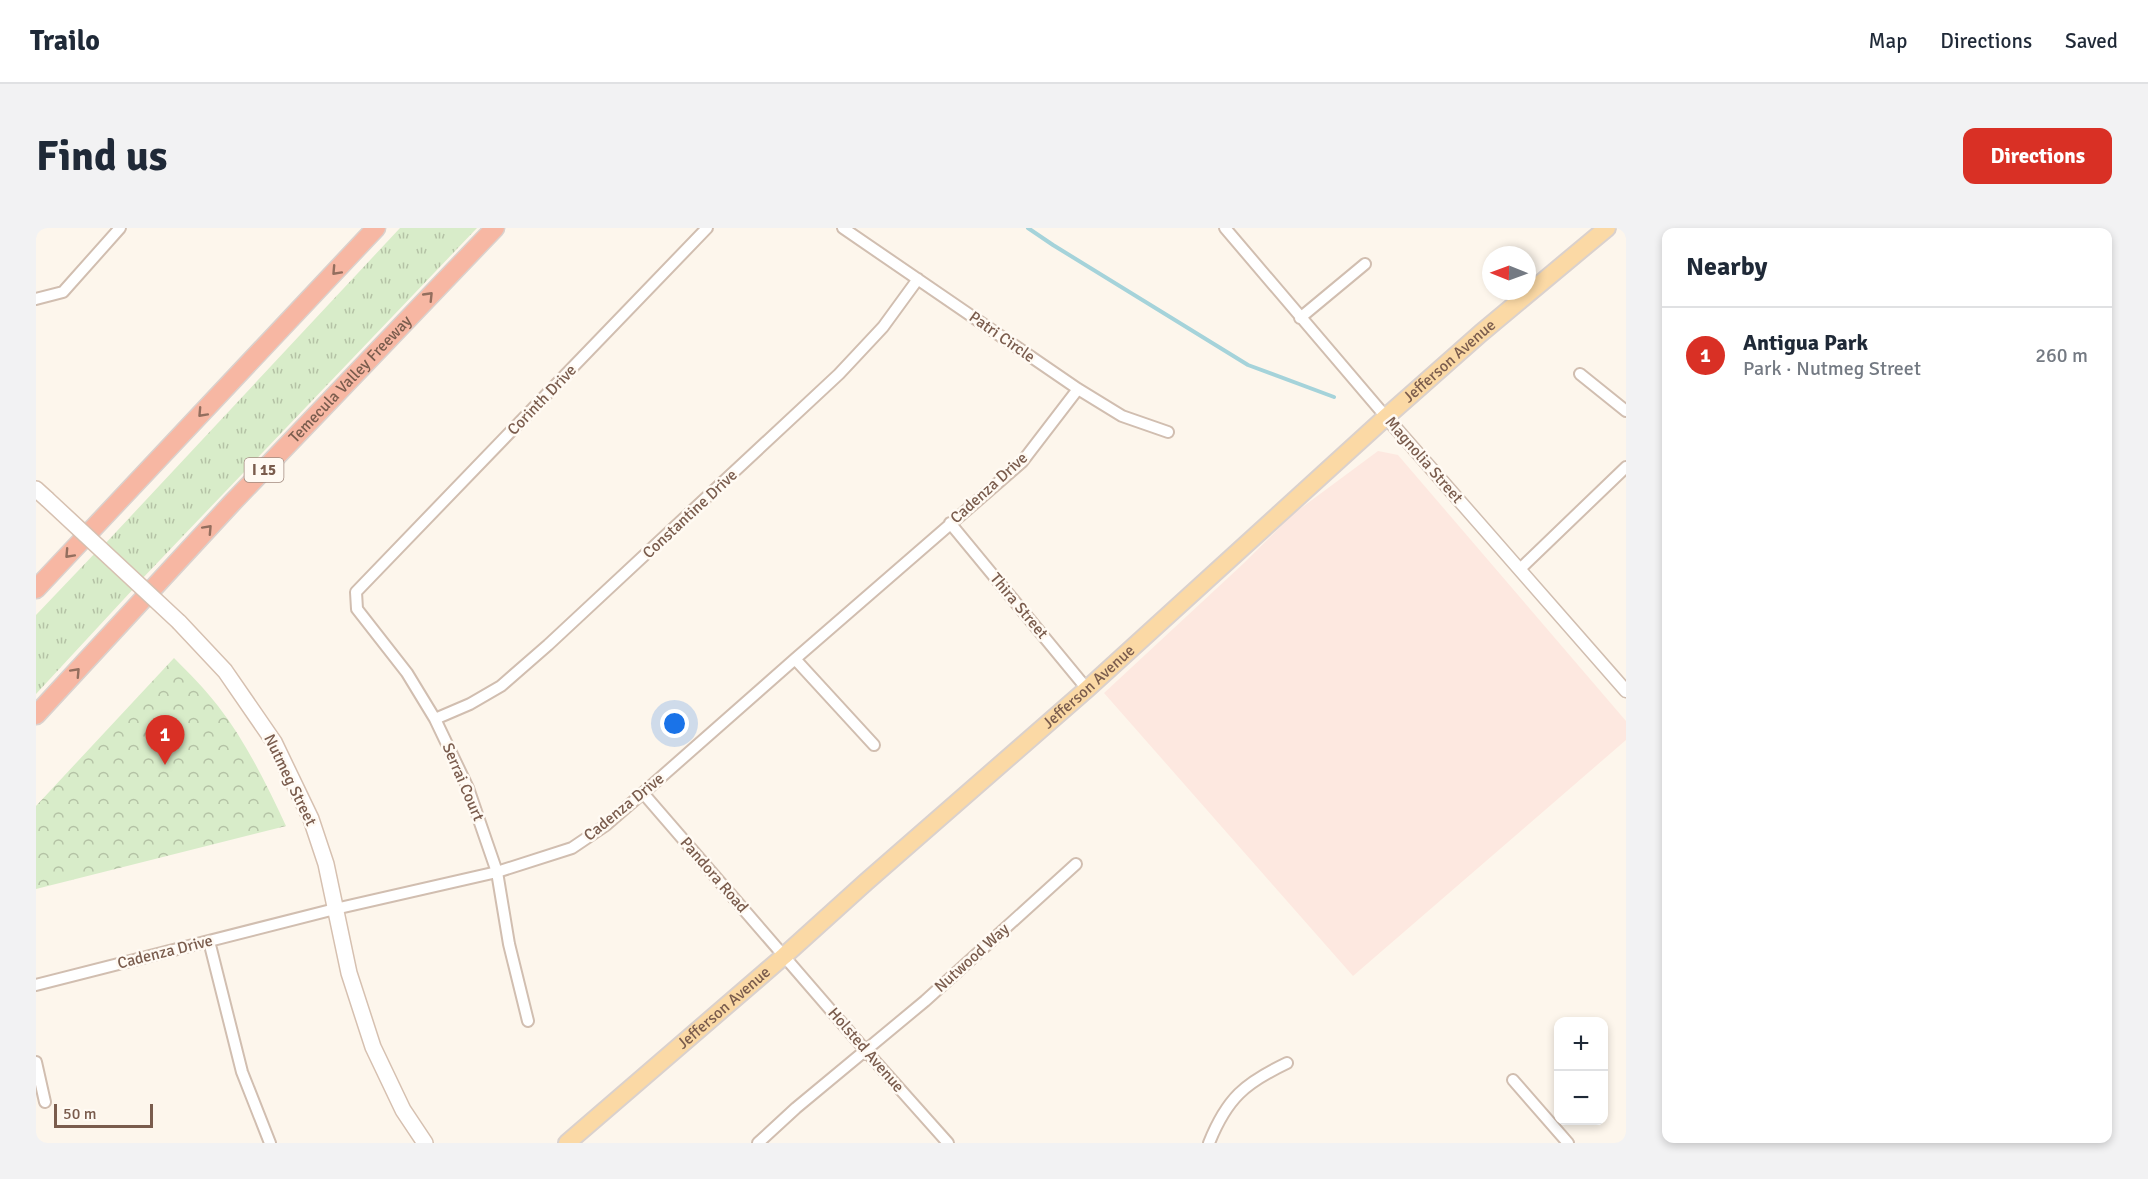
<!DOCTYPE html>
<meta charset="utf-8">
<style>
:root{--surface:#fff;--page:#f2f2f3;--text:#1f2937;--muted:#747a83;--line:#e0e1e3;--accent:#d93025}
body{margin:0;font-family:Signika,sans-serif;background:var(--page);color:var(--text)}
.controls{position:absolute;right:18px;bottom:18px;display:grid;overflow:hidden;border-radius:12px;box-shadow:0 3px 9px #0003}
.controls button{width:54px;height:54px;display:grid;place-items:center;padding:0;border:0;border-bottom:2px solid var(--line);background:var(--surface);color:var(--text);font:30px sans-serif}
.compass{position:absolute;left:1446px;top:18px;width:54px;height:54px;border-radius:50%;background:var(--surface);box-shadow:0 3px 9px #0003;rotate:271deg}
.scale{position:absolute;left:18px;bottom:15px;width:99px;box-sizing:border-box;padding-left:6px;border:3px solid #7a5c4d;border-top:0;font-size:16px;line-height:21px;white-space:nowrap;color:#7a5c4d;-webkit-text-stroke:4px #fffaf3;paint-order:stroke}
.you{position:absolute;left:639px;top:496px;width:21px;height:21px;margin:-15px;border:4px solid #fff;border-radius:50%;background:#1a73e8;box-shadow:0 0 0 9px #1a73e833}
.badge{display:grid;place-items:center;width:39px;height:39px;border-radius:50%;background:var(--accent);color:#fff;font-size:20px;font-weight:700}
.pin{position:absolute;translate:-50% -50px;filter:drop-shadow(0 2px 3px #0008)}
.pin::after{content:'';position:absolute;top:32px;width:21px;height:18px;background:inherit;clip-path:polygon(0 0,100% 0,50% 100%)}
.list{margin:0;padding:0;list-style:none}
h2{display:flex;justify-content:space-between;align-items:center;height:78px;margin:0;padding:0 24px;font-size:26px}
h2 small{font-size:20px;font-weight:400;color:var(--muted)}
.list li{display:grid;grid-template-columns:39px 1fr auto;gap:18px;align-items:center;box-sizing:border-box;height:96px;padding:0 24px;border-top:2px solid var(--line)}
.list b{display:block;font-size:22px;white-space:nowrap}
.list p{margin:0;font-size:20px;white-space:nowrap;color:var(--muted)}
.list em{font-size:20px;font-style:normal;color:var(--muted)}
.map{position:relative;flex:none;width:1590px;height:915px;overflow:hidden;border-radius:12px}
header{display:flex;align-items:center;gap:36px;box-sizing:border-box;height:84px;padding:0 30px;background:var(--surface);border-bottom:2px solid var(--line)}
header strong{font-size:28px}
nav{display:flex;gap:33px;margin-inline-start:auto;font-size:21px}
.intro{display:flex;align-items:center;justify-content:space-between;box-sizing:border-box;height:144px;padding:0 36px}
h1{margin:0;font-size:42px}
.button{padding:15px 27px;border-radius:12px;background:var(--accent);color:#fff;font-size:21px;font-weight:700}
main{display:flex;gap:36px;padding:0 36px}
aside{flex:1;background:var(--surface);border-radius:12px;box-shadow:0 3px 9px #0003}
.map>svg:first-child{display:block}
</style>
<header>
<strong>Trailo</strong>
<nav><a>Map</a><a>Directions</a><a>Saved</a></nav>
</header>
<div class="intro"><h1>Find us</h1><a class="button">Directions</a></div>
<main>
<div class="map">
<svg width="1590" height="915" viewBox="0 0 1590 915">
<defs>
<pattern id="grass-tufts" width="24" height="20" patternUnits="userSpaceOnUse" patternTransform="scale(1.5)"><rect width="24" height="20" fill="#d8ecc9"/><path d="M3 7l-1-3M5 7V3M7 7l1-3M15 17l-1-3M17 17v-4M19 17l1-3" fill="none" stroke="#b4c2a5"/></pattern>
<pattern id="park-crowns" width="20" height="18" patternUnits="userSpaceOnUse" patternTransform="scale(1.5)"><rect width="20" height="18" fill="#d8ecc9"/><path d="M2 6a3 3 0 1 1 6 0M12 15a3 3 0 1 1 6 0" fill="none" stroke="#b4c2a5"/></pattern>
</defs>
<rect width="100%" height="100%" fill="#fdf6ec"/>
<path fill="#fde8e0" d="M 1342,223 L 1362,227 L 1590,493 L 1590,512 L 1317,748 L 1068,465 L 1208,335 L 1257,286 Z"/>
<path fill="url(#grass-tufts)" d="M 364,0 L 441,0 L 104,353 L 67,318 Z
M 61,323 L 100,358 L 0,466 L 0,387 Z"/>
<path fill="url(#park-crowns)" d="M 138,430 C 153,445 169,461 182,478 C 210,514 231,557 250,598 L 0,661 L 0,578 Z"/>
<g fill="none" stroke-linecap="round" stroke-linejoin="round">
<path stroke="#a5d3da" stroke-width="4" d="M 992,0 L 1017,17 L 1212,137 L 1298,169"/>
<defs>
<path id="minor" d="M 807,0 L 1042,161 L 1086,188 L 1132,204
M 1189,0 L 1350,189
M 0,71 L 27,64 L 84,0
M 1264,90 L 1329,36
M 1544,146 L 1590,183
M 914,295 L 1051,461
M 1484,341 L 1590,239
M 759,431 L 838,517
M 399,491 L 434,476 L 465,458 L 512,417 L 803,146 L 847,99 L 882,51
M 607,565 L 830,823 L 912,915
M 173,713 L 206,844 L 234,915
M 0,757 L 299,681 L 461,644 L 536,620 L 570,597 L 607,565 L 759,431 L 986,234 L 1042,161
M 492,793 L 473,716 L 461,644 L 432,560 L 399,491 L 371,445 L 321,381 L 320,364 L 671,0
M 0,834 L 9,874
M 1477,852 L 1532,915
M 722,915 L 760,880 L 889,773 L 1040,636
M 1173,915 C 1191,870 1209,855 1251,835"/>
<path id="tertiary" d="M 1350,189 L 1590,463"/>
<path id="secondary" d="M 0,261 L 11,271
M 143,394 L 189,443 L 238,514 L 275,591 L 290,636 L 313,745 L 337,819 L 367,882 L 389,915"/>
<g id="primary">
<path id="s1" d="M 531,915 L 748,728 L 830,654 L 1051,461 L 1350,189 L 1445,105 L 1571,0"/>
</g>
<g id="motorway">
<path d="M 0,361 L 340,0"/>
<path id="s2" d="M 0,487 L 195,276 L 459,0"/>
</g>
</defs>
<use href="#minor" stroke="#d1beb0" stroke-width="14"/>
<use href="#tertiary" stroke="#d1beb0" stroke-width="15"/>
<use href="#secondary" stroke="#d6c0b0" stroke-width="18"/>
<use href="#primary" stroke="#dad1cd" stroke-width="20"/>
<use href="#motorway" stroke="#dad1cd" stroke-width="21"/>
<use href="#minor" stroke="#fff" stroke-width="10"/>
<use href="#tertiary" stroke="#fff" stroke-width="12"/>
<use href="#secondary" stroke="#fff" stroke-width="15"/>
<use href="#primary" stroke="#fbd9a5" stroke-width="16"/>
<use href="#motorway" stroke="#f7b7a3" stroke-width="18"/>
<defs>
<path id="secondary-bridge" d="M 11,271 L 143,394"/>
</defs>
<use href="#secondary-bridge" stroke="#d6c0b0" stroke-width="18" stroke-linecap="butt"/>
<use href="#secondary-bridge" stroke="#fff" stroke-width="15"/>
</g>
<defs><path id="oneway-chevron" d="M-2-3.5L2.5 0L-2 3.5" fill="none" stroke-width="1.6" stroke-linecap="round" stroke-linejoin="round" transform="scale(1.5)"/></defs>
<g stroke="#936e5e">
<use href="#oneway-chevron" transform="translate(300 43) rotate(133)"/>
<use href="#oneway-chevron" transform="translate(393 68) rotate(-46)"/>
<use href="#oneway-chevron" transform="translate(166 185) rotate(133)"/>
<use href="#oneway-chevron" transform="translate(172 301) rotate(-47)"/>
<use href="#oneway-chevron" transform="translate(33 326) rotate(133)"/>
<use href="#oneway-chevron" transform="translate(40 444) rotate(-47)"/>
</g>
<g text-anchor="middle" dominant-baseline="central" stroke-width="5" stroke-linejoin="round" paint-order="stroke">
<rect fill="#fffaf3" stroke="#a28b7f" stroke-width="1.5" x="208.5" y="230" width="39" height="24" rx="4.5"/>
<g font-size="15" font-weight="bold" fill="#7a5c4d">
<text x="228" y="242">I 15</text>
</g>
<g font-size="16" fill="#7a5c4d" stroke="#fffaf3">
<text transform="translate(966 109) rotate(35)">Patri Circle</text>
<text stroke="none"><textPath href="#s1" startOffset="1179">Jefferson Avenue</textPath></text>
<text stroke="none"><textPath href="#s2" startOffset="460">Temecula Valley Freeway</textPath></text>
<text transform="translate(506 172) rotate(-46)">Corinth Drive</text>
<text transform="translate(1388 232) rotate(49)">Magnolia Street</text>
<text transform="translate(953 260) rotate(-42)">Cadenza Drive</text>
<text transform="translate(654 286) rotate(-43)">Constantine Drive</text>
<text transform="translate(983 378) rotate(50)">Thira Street</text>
<text stroke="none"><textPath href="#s1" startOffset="693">Jefferson Avenue</textPath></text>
<text transform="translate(254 552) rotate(64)">Nutmeg Street</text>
<text transform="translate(427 554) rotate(67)">Serrai Court</text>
<text transform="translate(588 579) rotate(-39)">Cadenza Drive</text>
<text transform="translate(678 647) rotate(49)">Pandora Road</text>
<text transform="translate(129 724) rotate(-14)">Cadenza Drive</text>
<text transform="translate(936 730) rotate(-42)">Nutwood Way</text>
<text stroke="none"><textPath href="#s1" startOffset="207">Jefferson Avenue</textPath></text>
<text transform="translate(830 822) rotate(49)">Holsted Avenue</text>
</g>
</g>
</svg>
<div class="controls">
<button>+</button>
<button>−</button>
</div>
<svg class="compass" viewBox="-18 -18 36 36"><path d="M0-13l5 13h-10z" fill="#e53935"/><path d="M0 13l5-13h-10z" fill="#747a83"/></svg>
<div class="scale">50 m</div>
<div class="you"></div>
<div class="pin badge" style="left:129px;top:537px">1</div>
</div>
<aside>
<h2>Nearby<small></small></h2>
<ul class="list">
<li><span class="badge">1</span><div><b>Antigua Park</b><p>Park · Nutmeg Street</p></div><em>260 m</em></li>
</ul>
</aside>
</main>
